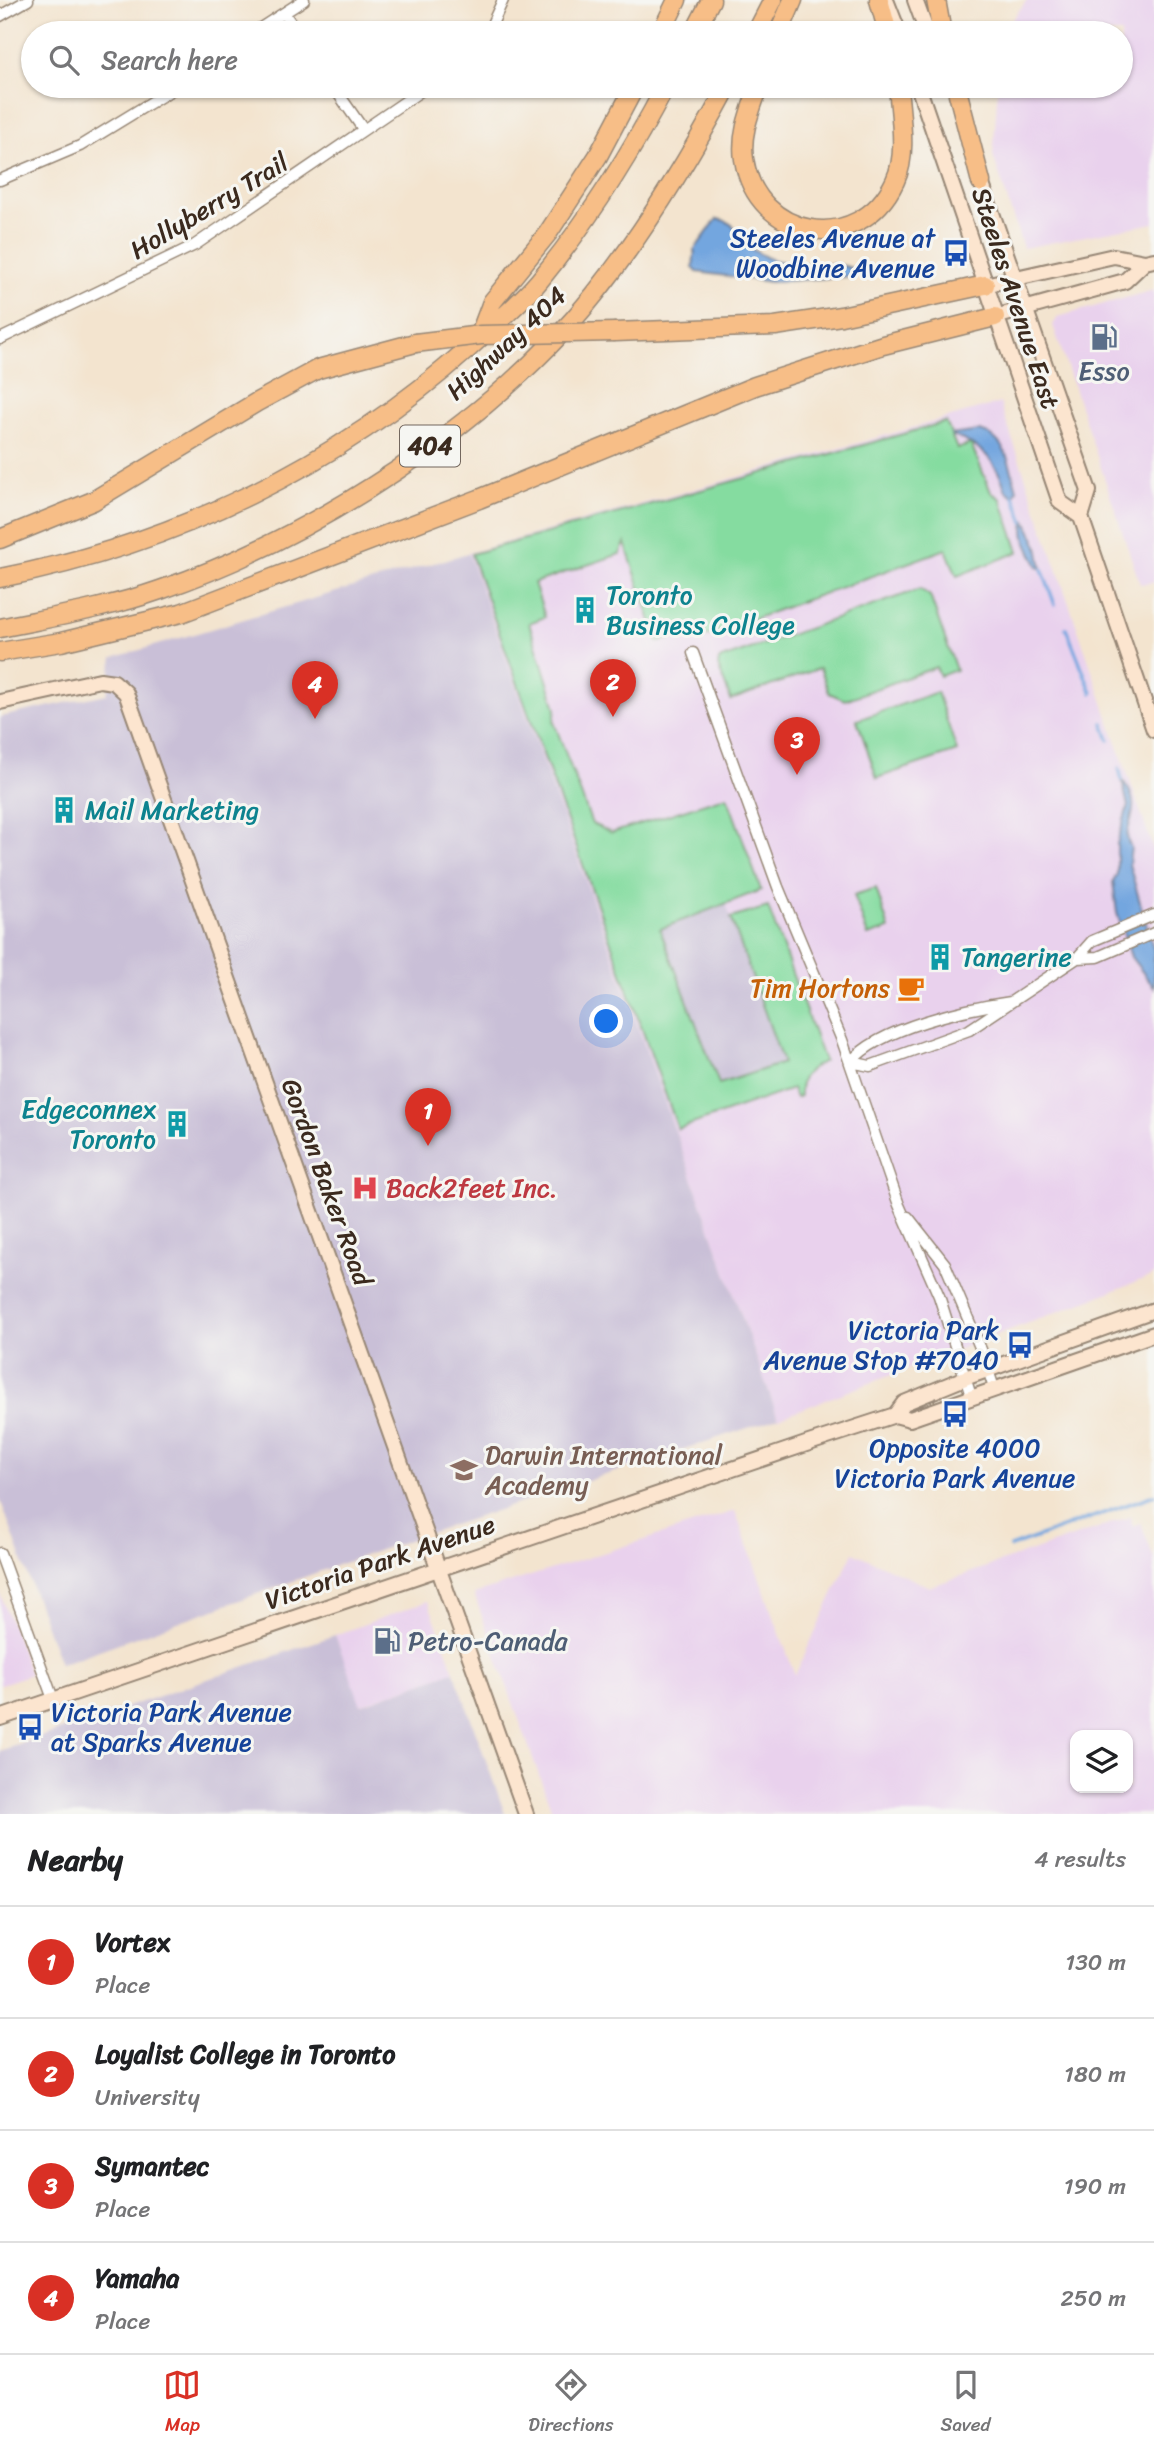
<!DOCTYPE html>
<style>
:root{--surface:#fff;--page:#f6f6f6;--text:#202124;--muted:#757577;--line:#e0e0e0;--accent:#d93025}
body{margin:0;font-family:Sriracha,sans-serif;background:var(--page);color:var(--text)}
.controls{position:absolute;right:21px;bottom:21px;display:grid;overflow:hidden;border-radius:14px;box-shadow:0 2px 5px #0004}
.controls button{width:63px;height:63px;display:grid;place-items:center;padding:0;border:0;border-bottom:2px solid var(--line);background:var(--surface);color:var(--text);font:35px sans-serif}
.you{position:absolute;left:607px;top:1022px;width:24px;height:24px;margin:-18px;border:5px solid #fff;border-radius:50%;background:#1a73e8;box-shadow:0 0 0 10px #1a73e833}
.badge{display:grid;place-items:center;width:46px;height:46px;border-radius:50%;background:var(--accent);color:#fff;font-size:23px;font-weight:700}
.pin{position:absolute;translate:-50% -58px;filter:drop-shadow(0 2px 4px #0008)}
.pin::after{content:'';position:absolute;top:37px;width:24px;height:21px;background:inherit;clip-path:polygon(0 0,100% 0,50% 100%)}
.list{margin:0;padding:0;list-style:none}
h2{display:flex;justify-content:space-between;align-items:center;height:91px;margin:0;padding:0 28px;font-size:30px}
h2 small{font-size:23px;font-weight:400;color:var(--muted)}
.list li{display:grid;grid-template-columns:46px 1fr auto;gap:21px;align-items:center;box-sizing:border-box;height:112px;padding:0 28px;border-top:2px solid var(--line)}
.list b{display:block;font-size:26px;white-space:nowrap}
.list p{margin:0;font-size:23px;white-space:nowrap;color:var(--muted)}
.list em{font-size:23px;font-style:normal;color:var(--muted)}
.icon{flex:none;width:38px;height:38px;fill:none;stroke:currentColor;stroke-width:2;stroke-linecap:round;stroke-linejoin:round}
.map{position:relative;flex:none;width:1154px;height:1814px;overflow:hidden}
.search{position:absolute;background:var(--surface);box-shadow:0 2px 5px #0004;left:21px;right:21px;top:21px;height:77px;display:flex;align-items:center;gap:18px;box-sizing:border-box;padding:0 24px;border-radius:38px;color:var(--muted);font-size:26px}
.sheet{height:539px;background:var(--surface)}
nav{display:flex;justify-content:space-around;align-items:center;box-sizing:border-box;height:98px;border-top:2px solid var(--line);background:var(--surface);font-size:19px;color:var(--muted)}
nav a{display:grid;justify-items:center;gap:4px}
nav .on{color:var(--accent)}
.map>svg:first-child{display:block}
</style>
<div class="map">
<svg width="1154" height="1814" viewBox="0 0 1154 1814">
<rect width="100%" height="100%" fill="#f6f6f2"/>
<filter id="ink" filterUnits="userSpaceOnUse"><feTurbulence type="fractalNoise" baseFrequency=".0143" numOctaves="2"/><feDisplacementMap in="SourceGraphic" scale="14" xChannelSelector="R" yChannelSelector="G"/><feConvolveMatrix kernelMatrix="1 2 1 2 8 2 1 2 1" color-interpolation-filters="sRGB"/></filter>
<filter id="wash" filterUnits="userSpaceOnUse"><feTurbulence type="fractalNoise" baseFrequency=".00686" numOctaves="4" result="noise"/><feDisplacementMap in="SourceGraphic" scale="28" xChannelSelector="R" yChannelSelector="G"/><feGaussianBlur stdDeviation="1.57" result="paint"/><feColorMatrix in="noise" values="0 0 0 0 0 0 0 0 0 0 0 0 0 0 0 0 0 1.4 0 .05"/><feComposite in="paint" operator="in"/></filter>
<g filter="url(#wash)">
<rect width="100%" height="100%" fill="#f3e4cf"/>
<path fill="#e9d1ed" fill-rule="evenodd" d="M 1027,0 L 1154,0 L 1154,223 L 1023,248 L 993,155 L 998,86 L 1121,86 L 1121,33 L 1002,33 Z
M 1154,290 L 1154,582 L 1140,584 L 1053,325 L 1058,317 Z
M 1000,403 L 1154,851 L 1154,1275 L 778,1418 L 468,553 Z
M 735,1511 L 795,1675 L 853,1552 L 929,1587 L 1130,1517 L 1133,1526 L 1141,1523 L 1154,1559 L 1154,1814 L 553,1814 L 474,1594 ZM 1075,1735 L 1128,1735 L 1128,1788 L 1075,1788 Z
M 0,1593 L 30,1674 L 0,1685 Z
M 428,1601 L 454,1671 L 360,1705 L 335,1635 Z"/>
<path fill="#c9bfd7" d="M 468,553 L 778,1418 L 411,1539 L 60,1664 L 0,1499 L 0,717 L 107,694 L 113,658 Z
M 726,904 L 783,1063 L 719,1085 L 660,929 Z
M 335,1635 L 361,1705 L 454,1671 L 505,1814 L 0,1814 L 0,1751 Z"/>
<path fill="#85dca0" stroke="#60835f" stroke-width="2" d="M 946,422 L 957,449 L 971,444 L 991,492 L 1001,499 L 1019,552 L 957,576 L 946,549 L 704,637 L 701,629 L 658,642 L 625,543 L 620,554 L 534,583 L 545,617 L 529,623 L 556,708 L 554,722 L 592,824 L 612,833 L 727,796 L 761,890 L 660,929 L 719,1084 L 783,1063 L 731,918 L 768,907 L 824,1061 C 807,1071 799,1075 800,1096 L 796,1098 L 792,1089 L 678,1129 L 471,554 Z
M 920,589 L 930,596 L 956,670 L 940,676 L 936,667 L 845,700 L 829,693 L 820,668 L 731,700 L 718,666 L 719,660 Z
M 937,692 L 957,751 L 877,778 L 857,720 Z
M 876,888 L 889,929 L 868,936 L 854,895 Z"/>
<path fill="#73a6df" stroke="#57687e" stroke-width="2" d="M 717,219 C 736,221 737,235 749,247 C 754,251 762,255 768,258 C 794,269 840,257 860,273 L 854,276 L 771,282 L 697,272 L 693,267 L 695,249 Z
M 980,431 C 1007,438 1010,466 1017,490 L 1014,496 L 1006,491 C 996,459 981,445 950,435 Z
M 1026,521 L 1038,546 L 1042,569 L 1038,567 C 1032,553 1019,534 1026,521 Z
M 1122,780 C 1149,811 1117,829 1131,847 L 1129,864 L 1154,951 L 1154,987 L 1131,957 L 1117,913 L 1113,881 L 1117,874 L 1117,844 L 1128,806 Z"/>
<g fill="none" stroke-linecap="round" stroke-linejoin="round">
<path stroke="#73a6df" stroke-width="3.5" d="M 1014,496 L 1024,522
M 1042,569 L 1055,605
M 1066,628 L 1092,693
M 1103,723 L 1109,740
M 1119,768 L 1122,780
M 1010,1547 L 1154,1495"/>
</g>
</g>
<g filter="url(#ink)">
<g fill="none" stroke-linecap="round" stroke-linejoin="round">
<defs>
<path id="street" d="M 284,13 L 298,33
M 0,16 L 28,0
M 253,33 L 304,0
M 488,33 L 503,0
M 333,86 L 363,129
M 0,180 L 80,146 L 178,86
M 0,339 L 195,245 L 428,86
M 693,653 L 778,887 L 842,1040 L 899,1205 L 939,1296 L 972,1399
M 1077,958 L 1098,957 L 1154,933
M 1011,1002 C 968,1008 878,1028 851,1062 L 870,1066 L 969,1030 L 1077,958 L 1092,941 L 1154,915
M 908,1217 L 945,1264 L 982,1352 L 995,1391
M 0,1553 L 53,1699"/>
<path id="secondary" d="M 886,0 L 899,33
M 915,0 L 927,33
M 918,86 L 1060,502 L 1081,517 L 1154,730
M 978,173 L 1089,491 L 1081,517
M 985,285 L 1114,256 L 1145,262 L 1154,260
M 995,317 L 1125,281 L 1145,262
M 0,702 L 100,680 L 114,682 L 126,693 L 526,1814
M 895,1415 L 904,1403 L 965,1378 L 1154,1310
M 0,1718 L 809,1443 L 895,1415 L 910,1419 L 1154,1334"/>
<path id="highway" d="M 879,0 L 888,33
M 936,0 L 942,33
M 661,33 L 677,0
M 694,33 L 711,0
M 756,33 L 773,0
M 779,33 L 793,0
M 759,86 C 751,109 740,134 744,159 C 756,239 859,258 895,181 C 908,154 900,115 898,86
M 956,86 L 981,182
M 615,332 L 775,326 L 841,316 L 985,285
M 480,334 L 492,302 L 548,233 L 598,156 L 635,86
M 0,539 L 93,501 L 257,402 L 318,369 L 415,343
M 0,578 C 175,544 337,466 470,347 C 493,325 519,305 539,281 C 589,220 630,155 666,86
M 0,628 C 53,617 109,608 160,590 C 314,537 492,423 594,295 C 646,230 689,159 728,86
M 0,652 L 61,642 L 181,613 L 479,499 L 755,386 L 883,345 L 995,317"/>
</defs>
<use href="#street" stroke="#978776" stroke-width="13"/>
<use href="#secondary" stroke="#978776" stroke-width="18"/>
<use href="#highway" stroke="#978776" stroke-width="21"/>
<use href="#street" stroke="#fff" stroke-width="10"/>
<use href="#secondary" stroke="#fce5cf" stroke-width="14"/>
<use href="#highway" stroke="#f7be87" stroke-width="18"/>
<defs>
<path id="highway-bridge" d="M 415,343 L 481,335 L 615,332"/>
</defs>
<use href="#highway-bridge" stroke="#978776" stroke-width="21" stroke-linecap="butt"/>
<use href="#highway-bridge" stroke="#f7be87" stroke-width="18"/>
</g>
</g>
<defs>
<symbol id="bus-bare" viewBox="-9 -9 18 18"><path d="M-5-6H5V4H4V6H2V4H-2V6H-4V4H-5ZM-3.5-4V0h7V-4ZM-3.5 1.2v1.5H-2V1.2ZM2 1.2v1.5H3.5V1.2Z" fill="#1a4fb4" stroke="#f6f6f2" stroke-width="2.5" paint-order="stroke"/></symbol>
<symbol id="fuel-bare" viewBox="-9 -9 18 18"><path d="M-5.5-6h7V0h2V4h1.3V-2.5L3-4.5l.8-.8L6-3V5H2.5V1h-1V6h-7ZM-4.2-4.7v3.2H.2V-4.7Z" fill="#5c6f8a" stroke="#f6f6f2" stroke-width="2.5" paint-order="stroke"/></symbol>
<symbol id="building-bare" viewBox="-9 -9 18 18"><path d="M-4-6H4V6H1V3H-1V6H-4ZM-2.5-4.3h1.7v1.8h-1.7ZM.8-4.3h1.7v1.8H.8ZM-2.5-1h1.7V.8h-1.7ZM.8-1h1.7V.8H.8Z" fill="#0f9aa8" stroke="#f6f6f2" stroke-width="2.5" paint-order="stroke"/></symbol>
<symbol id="cafe-bare" viewBox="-9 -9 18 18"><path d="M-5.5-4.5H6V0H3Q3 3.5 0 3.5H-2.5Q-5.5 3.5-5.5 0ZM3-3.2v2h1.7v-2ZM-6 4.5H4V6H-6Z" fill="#e8710a" stroke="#f6f6f2" stroke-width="2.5" paint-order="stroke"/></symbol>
<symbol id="hospital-bare" viewBox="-9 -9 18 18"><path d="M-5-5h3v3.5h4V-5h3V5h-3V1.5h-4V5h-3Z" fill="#e0444e" stroke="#f6f6f2" stroke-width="2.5" paint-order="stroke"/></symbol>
<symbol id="school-bare" viewBox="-9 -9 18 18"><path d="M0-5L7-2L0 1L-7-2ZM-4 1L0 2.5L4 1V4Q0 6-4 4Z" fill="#8d6e63" stroke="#f6f6f2" stroke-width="2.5" paint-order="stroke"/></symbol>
</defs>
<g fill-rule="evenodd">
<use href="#bus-bare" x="937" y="234" width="38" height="38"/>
<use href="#fuel-bare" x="1085" y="318" width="38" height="38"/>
<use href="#building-bare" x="566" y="591" width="38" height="38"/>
<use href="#building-bare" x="45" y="791" width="38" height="38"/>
<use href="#building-bare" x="921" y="938" width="38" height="38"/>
<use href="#cafe-bare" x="892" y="969" width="38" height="38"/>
<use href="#building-bare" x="158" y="1105" width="38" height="38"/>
<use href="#hospital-bare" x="346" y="1169" width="38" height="38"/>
<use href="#bus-bare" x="1001" y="1326" width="38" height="38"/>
<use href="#bus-bare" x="936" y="1395" width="38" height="38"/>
<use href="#school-bare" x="445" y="1451" width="38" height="38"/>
<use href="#fuel-bare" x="368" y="1622" width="38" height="38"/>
<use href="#bus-bare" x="11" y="1708" width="38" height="38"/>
</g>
<g text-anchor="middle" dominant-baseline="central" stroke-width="6" stroke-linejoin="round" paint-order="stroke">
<rect fill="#f6f6f2" stroke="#73675e" stroke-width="2" x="400" y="425.5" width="60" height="41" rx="5"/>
<g font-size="24" font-weight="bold" fill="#3b2a1e">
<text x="430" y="446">404</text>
</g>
<g font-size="26" fill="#3b2a1e" stroke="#f6f6f2">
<text transform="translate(209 206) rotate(-31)">Hollyberry Trail</text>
<text transform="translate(1016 298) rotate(72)">Steeles Avenue East</text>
<text transform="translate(506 343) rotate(-43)">Highway 404</text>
<text transform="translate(327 1182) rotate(70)">Gordon Baker Road</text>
<text transform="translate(380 1562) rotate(-19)">Victoria Park Avenue</text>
</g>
<g font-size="26" fill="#164399" stroke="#f6f6f2" text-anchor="end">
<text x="935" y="238">Steeles Avenue at<tspan x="935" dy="30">Woodbine Avenue</tspan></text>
<text x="999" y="1330">Victoria Park<tspan x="999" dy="30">Avenue Stop #7040</tspan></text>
<text x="955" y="1448" text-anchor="middle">Opposite 4000<tspan x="955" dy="30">Victoria Park Avenue</tspan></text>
<text x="51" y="1712" text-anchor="start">Victoria Park Avenue<tspan x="51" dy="30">at Sparks Avenue</tspan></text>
</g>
<g font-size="26" fill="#4e5e75" stroke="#f6f6f2">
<text x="1104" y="371">Esso</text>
<text x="408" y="1641" text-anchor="start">Petro-Canada</text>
</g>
<g font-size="26" fill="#0d838f" stroke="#f6f6f2" text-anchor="start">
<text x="606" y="595">Toronto<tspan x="606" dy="30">Business College</tspan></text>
<text x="85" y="810">Mail Marketing</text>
<text x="961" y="957">Tangerine</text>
<text x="156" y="1109" text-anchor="end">Edgeconnex<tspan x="156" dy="30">Toronto</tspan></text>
</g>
<g font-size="26" fill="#c56008" stroke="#f6f6f2" text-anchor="end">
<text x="890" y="988">Tim Hortons</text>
</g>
<g font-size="26" fill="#be3a42" stroke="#f6f6f2" text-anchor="start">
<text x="386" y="1188">Back2feet Inc.</text>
</g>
<g font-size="26" fill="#785e54" stroke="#f6f6f2" text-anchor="start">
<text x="485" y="1455">Darwin International<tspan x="485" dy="30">Academy</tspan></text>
</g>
</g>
</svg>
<div class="controls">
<button><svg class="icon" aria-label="layers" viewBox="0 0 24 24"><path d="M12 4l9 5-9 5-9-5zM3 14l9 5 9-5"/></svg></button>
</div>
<div class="you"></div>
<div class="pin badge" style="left:428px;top:1146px">1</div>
<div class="pin badge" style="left:613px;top:717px">2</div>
<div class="pin badge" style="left:797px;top:775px">3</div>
<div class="pin badge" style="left:315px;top:719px">4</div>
<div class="search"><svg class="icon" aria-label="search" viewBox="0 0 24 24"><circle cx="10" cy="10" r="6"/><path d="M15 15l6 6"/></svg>Search here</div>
</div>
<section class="sheet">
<h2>Nearby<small>4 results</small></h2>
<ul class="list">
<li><span class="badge">1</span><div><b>Vortex</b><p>Place</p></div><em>130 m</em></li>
<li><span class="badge">2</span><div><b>Loyalist College in Toronto</b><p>University</p></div><em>180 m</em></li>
<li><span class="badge">3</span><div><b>Symantec</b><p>Place</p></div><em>190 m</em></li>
<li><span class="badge">4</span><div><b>Yamaha</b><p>Place</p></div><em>250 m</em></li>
</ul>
</section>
<nav>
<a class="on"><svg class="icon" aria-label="map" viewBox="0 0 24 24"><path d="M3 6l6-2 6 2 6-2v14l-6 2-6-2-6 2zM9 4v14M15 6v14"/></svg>Map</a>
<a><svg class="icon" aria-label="directions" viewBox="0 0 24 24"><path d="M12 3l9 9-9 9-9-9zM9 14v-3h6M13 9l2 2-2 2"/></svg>Directions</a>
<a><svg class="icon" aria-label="saved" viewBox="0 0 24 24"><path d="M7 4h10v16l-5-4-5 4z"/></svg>Saved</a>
</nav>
